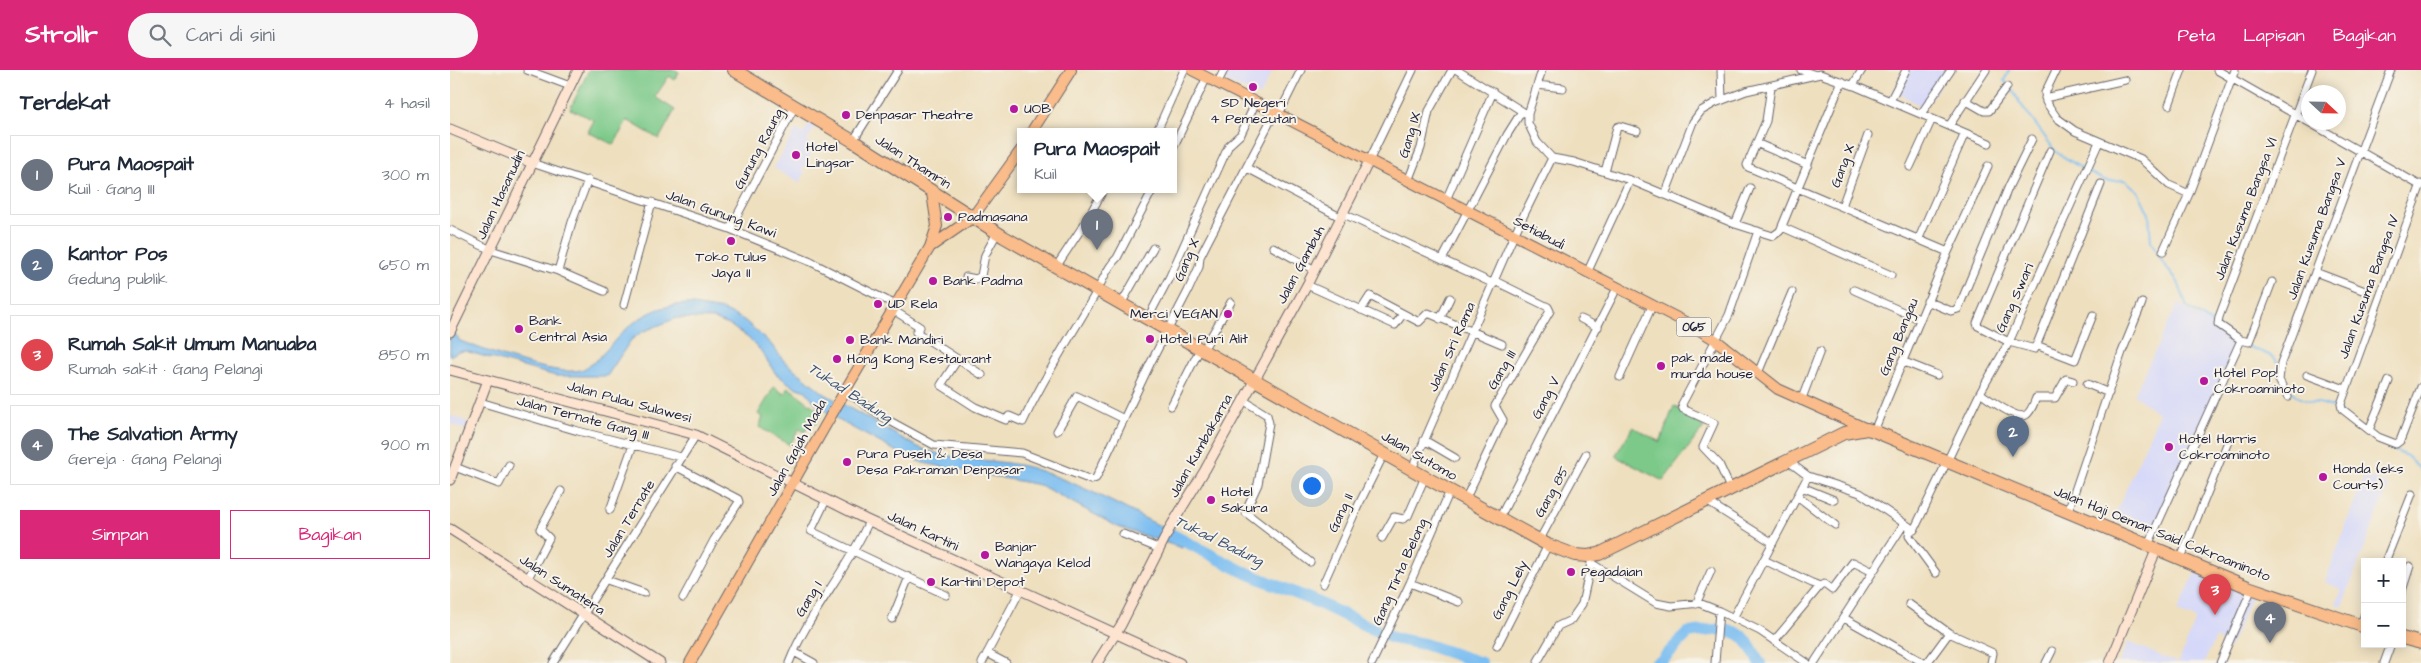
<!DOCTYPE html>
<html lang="id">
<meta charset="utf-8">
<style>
:root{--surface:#fff;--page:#f6f6f7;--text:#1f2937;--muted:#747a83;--line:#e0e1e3;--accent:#db2777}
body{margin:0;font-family:"Architects Daughter",sans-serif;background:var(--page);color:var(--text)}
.controls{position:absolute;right:15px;bottom:15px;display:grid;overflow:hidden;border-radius:0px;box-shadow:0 2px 12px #0003}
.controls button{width:45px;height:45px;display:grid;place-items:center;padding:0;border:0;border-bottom:1px solid var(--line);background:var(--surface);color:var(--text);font:25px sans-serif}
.compass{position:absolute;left:1851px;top:15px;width:45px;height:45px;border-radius:50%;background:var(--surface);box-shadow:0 2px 12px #0003;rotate:112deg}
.you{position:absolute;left:861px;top:415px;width:18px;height:18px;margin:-12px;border:4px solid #fff;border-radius:50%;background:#1a73e8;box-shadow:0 0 0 8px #1a73e833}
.badge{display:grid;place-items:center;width:32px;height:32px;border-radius:50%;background:var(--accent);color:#fff;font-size:16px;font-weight:700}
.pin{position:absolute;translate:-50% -41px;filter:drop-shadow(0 1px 2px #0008)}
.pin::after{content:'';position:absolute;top:26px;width:18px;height:15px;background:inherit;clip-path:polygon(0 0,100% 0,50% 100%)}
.popup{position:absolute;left:567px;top:58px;width:160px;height:65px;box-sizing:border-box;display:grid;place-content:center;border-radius:0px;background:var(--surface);filter:drop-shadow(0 1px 4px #0005);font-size:16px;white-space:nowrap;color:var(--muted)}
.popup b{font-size:19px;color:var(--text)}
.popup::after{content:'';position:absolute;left:50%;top:100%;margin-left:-10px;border:10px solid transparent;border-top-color:var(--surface)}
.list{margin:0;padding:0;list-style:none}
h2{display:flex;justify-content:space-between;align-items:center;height:65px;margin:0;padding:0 20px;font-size:21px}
h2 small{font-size:16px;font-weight:400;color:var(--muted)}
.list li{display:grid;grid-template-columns:32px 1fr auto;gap:15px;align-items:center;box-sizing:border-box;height:80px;margin:0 10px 10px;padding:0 10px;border:1px solid var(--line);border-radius:0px}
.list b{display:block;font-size:19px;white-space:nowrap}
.list p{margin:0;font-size:16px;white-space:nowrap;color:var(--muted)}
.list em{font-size:16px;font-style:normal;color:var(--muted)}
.actions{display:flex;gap:10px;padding:15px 20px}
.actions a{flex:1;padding:11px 0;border:1px solid var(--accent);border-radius:0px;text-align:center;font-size:18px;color:var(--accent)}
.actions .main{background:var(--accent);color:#fff}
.icon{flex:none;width:28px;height:28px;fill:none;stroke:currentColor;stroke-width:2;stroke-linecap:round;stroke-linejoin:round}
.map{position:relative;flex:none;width:1971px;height:593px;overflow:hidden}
header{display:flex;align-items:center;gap:30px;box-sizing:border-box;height:70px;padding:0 25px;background:var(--accent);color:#fff}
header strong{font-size:24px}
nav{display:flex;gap:28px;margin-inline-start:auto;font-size:18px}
.search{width:350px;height:45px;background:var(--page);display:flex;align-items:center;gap:12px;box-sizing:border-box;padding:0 18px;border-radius:28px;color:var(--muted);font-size:19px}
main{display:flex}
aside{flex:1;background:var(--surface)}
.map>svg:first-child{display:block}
</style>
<header>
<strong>Strollr</strong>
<div class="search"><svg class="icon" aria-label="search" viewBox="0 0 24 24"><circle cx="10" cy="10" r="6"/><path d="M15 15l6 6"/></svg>Cari di sini</div>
<nav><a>Peta</a><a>Lapisan</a><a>Bagikan</a></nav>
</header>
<main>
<aside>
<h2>Terdekat<small>4 hasil</small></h2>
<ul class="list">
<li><span class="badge" style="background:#6b7280">1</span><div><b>Pura Maospait</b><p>Kuil · Gang III</p></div><em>300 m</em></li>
<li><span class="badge" style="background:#5c6f8a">2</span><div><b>Kantor Pos</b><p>Gedung publik</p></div><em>650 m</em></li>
<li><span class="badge" style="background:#e0444e">3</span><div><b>Rumah Sakit Umum Manuaba</b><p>Rumah sakit · Gang Pelangi</p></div><em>850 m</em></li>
<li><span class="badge" style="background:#6b7280">4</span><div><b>The Salvation Army</b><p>Gereja · Gang Pelangi</p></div><em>900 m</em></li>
</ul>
<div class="actions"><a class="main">Simpan</a><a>Bagikan</a></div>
</aside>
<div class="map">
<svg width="1971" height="593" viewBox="0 0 1971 593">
<rect width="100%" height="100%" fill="#f7f3e8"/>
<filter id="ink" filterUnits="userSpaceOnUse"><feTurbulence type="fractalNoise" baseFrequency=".02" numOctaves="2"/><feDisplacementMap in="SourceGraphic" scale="10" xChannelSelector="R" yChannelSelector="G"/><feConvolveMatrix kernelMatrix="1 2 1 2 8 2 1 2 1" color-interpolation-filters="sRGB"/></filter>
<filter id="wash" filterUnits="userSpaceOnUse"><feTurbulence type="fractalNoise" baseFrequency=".0096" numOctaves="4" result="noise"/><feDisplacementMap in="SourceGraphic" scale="20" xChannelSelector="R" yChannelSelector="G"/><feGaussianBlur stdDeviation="1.12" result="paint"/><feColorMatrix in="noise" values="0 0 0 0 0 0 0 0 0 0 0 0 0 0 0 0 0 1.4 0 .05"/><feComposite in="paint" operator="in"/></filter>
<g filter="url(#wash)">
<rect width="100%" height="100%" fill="#eedfbe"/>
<path fill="#d5d8f9" d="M 775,0 L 823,0 L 810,26 L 771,9 Z
M 1459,0 L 1500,0 L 1475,38 L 1446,22 Z
M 360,52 L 366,55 L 357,71 L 366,76 L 352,101 L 355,103 L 349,113 L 324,98 L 346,59 L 353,64 Z
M 1728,233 L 1746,246 L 1761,251 L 1786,273 L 1703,462 L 1664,447 L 1709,344 L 1684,325 Z
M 0,345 L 18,352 L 15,360 L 0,353 Z
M 1914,406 L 1939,415 L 1892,536 L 1886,534 L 1891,519 L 1875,512 Z
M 1745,502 L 1801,527 L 1779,579 L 1766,567 L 1754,593 L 1669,593 L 1678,572 L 1728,593 L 1746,549 L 1728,542 Z"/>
<path fill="#7bc989" stroke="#4e7662" d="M 139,0 L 226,0 L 229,2 L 225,10 L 219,6 L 205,27 L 225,40 L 209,69 L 177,50 L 164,75 L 138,62 L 144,50 L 120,39 Z
M 324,317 L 334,324 L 338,317 L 372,343 L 366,354 L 360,352 L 355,362 L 349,359 L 340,375 L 309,357 L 313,347 L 308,344 Z
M 1224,336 L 1254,357 L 1213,411 L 1165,386 L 1183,357 L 1210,372 Z"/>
<path fill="#7bbef1" stroke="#4e7096" d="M 237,234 L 273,240 L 294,250 L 320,273 L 334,291 L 375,324 L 466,376 C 503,393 546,387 585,399 C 638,416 687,446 737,469 L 732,478 L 668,457 L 590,415 L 473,393 L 451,384 L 390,351 L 367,335 L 356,321 L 344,317 L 325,303 L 311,281 L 297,267 L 281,256 L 264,249 L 227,248 L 192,262 L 181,270 L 157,306 L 106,306 L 15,281 L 7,282 L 0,286 L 0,262 L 6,265 L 10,271 C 37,281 105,307 131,300 C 143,296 152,284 160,276 C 181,251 204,235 237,234 Z"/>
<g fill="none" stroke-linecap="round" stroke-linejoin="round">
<path stroke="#7bbef1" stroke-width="2" d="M 1559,0 L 1554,11 L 1561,17 L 1570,33 L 1606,82 L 1634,100
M 1638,102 L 1657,111 L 1675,110 L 1688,121 L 1699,144 L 1701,172 L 1715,196 L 1728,212 L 1737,237 L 1765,255
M 1794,273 L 1797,276 L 1824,287 L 1829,295
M 1833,304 C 1845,342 1867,325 1891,342
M 1918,363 L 1939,378 L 1957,386 L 1971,400"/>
<path stroke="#7bbef1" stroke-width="12" d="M 721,464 L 792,501 L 869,533 L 942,568 L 974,574 L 1031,593
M 1206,593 L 1212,590 L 1238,563 C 1255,561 1282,554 1295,569 C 1301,575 1305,586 1310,593"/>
</g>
</g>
<g filter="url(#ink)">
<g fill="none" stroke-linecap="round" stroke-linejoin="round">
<defs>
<path id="street" d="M 77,0 L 120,16
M 1007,0 L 1075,43
M 1092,0 L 1078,44 L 1078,53 L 1087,72 L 1102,88 L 1124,92 L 1180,110 L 1285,154 L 1323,166 L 1330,161 L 1392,11
M 1271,0 L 1272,30
M 1351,0 L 1366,5
M 1606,0 L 1595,23 L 1596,32 L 1607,48 L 1625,61 L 1691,89 L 1719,115 L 1739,124
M 1767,0 L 1971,116
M 768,12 L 774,0
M 1087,15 L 1113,18
M 1403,15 L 1412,0
M 1321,17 L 1316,51 L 1297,95 L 1298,97 L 1498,182
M 1595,28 L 1675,10
M 1515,30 L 1534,41 L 1539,41 L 1557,17
M 1440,31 L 1456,0
M 1719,35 L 1732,0
M 829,44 L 851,0
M 1471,44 L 1501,0
M 1499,56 L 1536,0
M 707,61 L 734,0
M 403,71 L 448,0
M 1306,73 L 1358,95
M 723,78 L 757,7
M 1600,81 L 1527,253 L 1528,256 L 1559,272 L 1585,279 L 1651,114
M 919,91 L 963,0
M 82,93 L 280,159 L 361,192 L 446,235
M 1460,97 L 1482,49
M 797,98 L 892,148
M 1155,102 L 1167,57 L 1170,56 L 1187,61
M 958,111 L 971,78 L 979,41 L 1002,0
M 1971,114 L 1891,334 L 1892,339 L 1928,367 L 1946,374 L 1950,371 L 1971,317
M 1215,125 L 1243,52 L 1251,41 L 1265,33 L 1296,21 L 1370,4 L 1407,17 L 1539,73
M 996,130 L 1043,22
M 1392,136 L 1418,65
M 894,144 L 1044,214
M 1285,154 L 1300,118
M 1332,157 L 1441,205
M 280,159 L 345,36
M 0,160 L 41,180 L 108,201 L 154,221
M 1469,168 L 1515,63
M 823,177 L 865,200
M 1713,181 L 1739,124 L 1785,0
M 992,190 L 1057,65 L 1072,41
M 606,197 L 635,153 L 654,119
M 108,201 L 122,152 L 138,110
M 1865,202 L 1915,221
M 1137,203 L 1180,110
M 516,207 L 526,209 L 531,206 L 535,185 L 547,163
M 1822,212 L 1799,272 L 1791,270 L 1768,254 L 1769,247 L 1862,0
M 857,215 L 945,255 L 953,244
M 1404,220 L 1469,249
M 1477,231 L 1501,241 L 1508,239 L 1559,116 L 1582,69
M 671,234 L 703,178
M 174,235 L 202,132
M 443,240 L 470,257 L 466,262 L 532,305
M 911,240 L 920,226 L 969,252 L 978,243 L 1052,274
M 990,249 L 1000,228
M 1131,249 L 1148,257
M 697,250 L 720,206 L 779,75 L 791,64 L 806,32
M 1586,275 L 1625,290 L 1643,245
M 753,280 L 781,232
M 508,289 L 491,315 L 525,337 L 556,350 L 559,346 L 573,352 C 594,306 622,265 647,221 C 653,210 657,197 667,188 L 703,119
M 1452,291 L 1487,305
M 1308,303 L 1342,222
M 1857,305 L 1895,319
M 1170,307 L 1202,236
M 1637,314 L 1659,323
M 395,321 L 438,350 L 484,375 L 572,383 L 641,410 L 646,408 L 700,294 L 738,221 L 749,197 L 750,187 L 756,175 L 825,42
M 1530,323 C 1539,329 1566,350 1576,345 C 1581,342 1584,333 1586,328 L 1605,328 L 1616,309 L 1623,311
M 1838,327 L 1829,310 L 1831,293 L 1941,0
M 793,330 L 817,345 L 819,353 L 808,414 L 795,442 L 860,492
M 1351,331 L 1370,281
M 30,332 L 128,361 L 231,387
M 721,336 L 750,279
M 1919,360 L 1939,311
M 607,361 L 627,326 L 674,349
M 1424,361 L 1498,182 L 1538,96
M 974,370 L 1005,388
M 1338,391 L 1358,406 L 1410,423 L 1464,460 L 1530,323 L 1559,272 L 1649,72
M 225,396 L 288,429 L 289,432 L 264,470 L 233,528
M 5,397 L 49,414 L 59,395
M 962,399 L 1064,165 L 1102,88
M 1352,417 L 1384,430
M 1281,420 L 1269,394 L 1253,377 L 1264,353 L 1233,339 L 1232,334 L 1279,245 L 1308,161
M 1347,426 L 1385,455
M 376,430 L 361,461 L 496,525
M 1015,430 L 1053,350 L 1045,336 L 1100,241 L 1098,237 L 1045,211
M 1258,432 L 1323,473
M 160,440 L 183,375
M 1618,441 L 1672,282 L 1692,233
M 1049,449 L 1167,218
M 1460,459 L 1459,466 L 1486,503
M 673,464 L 710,479
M 932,468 L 944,447 L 953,449 L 958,446 L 975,407
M 1089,471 L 1136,384
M 1698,475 L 1791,270
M 1142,486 L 1141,493 L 1206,533 L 1221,536 L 1249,533 L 1269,541 L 1310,561 L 1357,593
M 1731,488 L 1779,369
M 1314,490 L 1362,513 L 1370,516 L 1374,514 L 1382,520 L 1403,492 L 1423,502
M 1935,492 L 1962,424
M 77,510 L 99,468 L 90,459 L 111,421
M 157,510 L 194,523
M 960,513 L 1009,532
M 873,514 L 907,438 L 934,384
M 1952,521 L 1960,496
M 1246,534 L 1261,501
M 1459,534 L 1499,563 L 1543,583 L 1541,593
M 1283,548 L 1358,406
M 1394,548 L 1474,593
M 442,549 L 459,507
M 1910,556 L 1915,544
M 1324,571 L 1370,516
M 1047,576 L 1098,475
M 344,582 L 364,593
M 537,583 L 556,593
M 1088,591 L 1108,556 L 1121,550 L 1132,534 L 1141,493
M 103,593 L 246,365
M 339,593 C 359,542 397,501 419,451
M 532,593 L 570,521
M 922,593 L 960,513 L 1000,421
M 1265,593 L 1269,541
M 1364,593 L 1454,454
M 1477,593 L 1499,563
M 1596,593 L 1602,581
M 1770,593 L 1802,518
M 1934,593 L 1941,574"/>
<path id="secondary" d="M 0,59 L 82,93
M 0,262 L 128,0
M 0,300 L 246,365 L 415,449 L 730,593
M 0,410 L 38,310
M 0,459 L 210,593
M 647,593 L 671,555 L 721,456 L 755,400 L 857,215 L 919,91
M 1660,593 L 1707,478"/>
<path id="primary" d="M 742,0 L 1243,256 L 1267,271 L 1328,319 L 1417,359
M 582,61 L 621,0
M 480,177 L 522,148 L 571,80
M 240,593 L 399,314 L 480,177 L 487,156 L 482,123"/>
<path id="highway" d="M 284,0 L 403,71 L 554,167 L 975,407 L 1098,475 L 1125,485 L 1138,486 L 1149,484 L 1394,363 L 1417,359 L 1424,361 L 1798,517 L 1915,557
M 1952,568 L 1971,573"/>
</defs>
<use href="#street" stroke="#696469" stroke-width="9"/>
<use href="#secondary" stroke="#696469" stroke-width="11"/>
<use href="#primary" stroke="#696469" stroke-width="12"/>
<use href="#highway" stroke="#696469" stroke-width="14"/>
<use href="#street" stroke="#fff" stroke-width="7"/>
<use href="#secondary" stroke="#fde4d0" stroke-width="9"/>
<use href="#primary" stroke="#f9bc8a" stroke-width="10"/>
<use href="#highway" stroke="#f9bc8a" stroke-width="12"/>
</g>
</g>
<g fill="#b5179e" stroke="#f7f3e8" stroke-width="2">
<circle cx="803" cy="17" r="5"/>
<circle cx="564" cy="39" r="5"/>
<circle cx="396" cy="45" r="5"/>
<circle cx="346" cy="85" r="5"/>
<circle cx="498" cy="147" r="5"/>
<circle cx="281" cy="171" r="5"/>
<circle cx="483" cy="211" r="5"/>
<circle cx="428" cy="234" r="5"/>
<circle cx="778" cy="244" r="5"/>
<circle cx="69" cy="259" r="5"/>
<circle cx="700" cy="269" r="5"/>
<circle cx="400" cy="270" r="5"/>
<circle cx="387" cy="289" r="5"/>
<circle cx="1211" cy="296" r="5"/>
<circle cx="1754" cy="311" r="5"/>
<circle cx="1719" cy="377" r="5"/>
<circle cx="397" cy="392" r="5"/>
<circle cx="1873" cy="407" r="5"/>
<circle cx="761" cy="430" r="5"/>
<circle cx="535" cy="485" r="5"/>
<circle cx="1121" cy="502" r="5"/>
<circle cx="481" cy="512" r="5"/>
</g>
<g text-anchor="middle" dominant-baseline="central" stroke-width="4" stroke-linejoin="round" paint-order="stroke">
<rect fill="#f7f3e8" stroke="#62616f" stroke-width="1" x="1226.5" y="247.5" width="35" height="19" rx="4"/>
<g font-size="12" font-weight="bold" fill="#22223b">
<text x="1244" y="257">065</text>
</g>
<g font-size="14" fill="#22223b" stroke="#f7f3e8" text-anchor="start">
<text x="803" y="33" text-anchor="middle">SD Negeri<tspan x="803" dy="16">4 Pemecutan</tspan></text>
<text x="574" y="39">UOB</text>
<text x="406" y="45">Denpasar Theatre</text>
<text x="356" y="77">Hotel<tspan x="356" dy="16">Lingsar</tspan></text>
<text x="508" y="147">Padmasana</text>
<text x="281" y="187" text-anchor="middle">Toko Tulus<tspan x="281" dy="16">Jaya II</tspan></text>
<text x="493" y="211">Bank Padma</text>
<text x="438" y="234">UD Rela</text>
<text x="768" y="244" text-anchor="end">Merci VEGAN</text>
<text x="79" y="251">Bank<tspan x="79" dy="16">Central Asia</tspan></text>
<text x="710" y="269">Hotel Puri Alit</text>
<text x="410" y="270">Bank Mandiri</text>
<text x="1221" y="288">pak made<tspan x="1221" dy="16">murda house</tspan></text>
<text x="397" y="289">Hong Kong Restaurant</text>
<text x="1764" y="303">Hotel Pop!<tspan x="1764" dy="16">Cokroaminoto</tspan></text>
<text x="1729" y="369">Hotel Harris<tspan x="1729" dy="16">Cokroaminoto</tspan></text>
<text x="407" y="384">Pura Puseh &amp; Desa<tspan x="407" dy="16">Desa Pakraman Denpasar</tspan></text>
<text x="1883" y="399">Honda (eks<tspan x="1883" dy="16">Courts)</tspan></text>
<text x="771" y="422">Hotel<tspan x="771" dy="16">Sakura</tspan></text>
<text x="545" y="477">Banjar<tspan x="545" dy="16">Wangaya Kelod</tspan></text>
<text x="1131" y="502">Pegadaian</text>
<text x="491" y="512">Kartini Depot</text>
</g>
<g font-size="14" fill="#22223b" stroke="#f7f3e8">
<text transform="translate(960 65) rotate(-74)">Gang IX</text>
<text transform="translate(309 79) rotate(-62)">Gunung Raung</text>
<text transform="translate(463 92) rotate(33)">Jalan Thamrin</text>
<text transform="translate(1393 96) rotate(-70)">Gang X</text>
<text transform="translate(51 125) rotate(-65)">Jalan Hasanudin</text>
<text transform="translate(1796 139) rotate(-69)">Jalan Kusuma Bangsa VI</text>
<text transform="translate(271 144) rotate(20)">Jalan Gunung Kawi</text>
<text transform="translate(1867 159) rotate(-70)">Jalan Kusuma Bangsa V</text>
<text transform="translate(1089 163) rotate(28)">Setiabudi</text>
<text transform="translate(737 190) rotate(-68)">Gang X</text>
<text transform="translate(851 195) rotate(-62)">Jalan Gambuh</text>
<text transform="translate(1919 217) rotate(-70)">Jalan Kusuma Bangsa IV</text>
<text transform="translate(1565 228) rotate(-66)">Gang Swari</text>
<text transform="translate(1449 267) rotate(-68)">Gang Bangau</text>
<text transform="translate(1002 277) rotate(-66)">Jalan Sri Rama</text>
<text transform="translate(1052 300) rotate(-60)">Gang III</text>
<text transform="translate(1096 328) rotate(-63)">Gang V</text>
<text transform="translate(179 332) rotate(15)">Jalan Pulau Sulawesi</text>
<text transform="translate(133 348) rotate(15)">Jalan Ternate Gang III</text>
<text transform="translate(751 376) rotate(-61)">Jalan Kumbakarna</text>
<text transform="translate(347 378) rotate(-61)">Jalan Gajah Mada</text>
<text transform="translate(969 386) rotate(30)">Jalan Sutomo</text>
<text transform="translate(1102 422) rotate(-61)">Gang 85</text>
<text transform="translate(891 443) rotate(-65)">Gang II</text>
<text transform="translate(179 449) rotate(-59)">Jalan Ternate</text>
<text transform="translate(473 461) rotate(25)">Jalan Kartini</text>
<text transform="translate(1712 464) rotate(22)">Jalan Haji Oemar Said Cokroaminoto</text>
<text transform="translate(950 502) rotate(-66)">Gang Tirta Belong</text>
<text transform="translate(112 515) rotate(33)">Jalan Sumatera</text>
<text transform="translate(1060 520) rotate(-64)">Gang Lely</text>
<text transform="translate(359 529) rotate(-59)">Gang I</text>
</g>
<g font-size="15" font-style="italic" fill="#3d5172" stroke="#f7f3e8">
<text transform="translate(400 323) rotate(33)">Tukad Badung</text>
<text transform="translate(769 471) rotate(26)">Tukad Badung</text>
</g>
</g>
</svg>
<div class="controls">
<button>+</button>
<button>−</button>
</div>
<svg class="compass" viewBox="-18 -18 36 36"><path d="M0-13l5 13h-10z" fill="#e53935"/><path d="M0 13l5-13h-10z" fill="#747a83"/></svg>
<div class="you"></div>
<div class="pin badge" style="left:647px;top:180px;background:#6b7280">1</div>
<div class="popup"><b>Pura Maospait</b>Kuil</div>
<div class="pin badge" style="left:1563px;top:387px;background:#5c6f8a">2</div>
<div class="pin badge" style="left:1765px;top:545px;background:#e0444e">3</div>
<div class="pin badge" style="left:1820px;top:573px;background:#6b7280">4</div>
</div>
</main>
